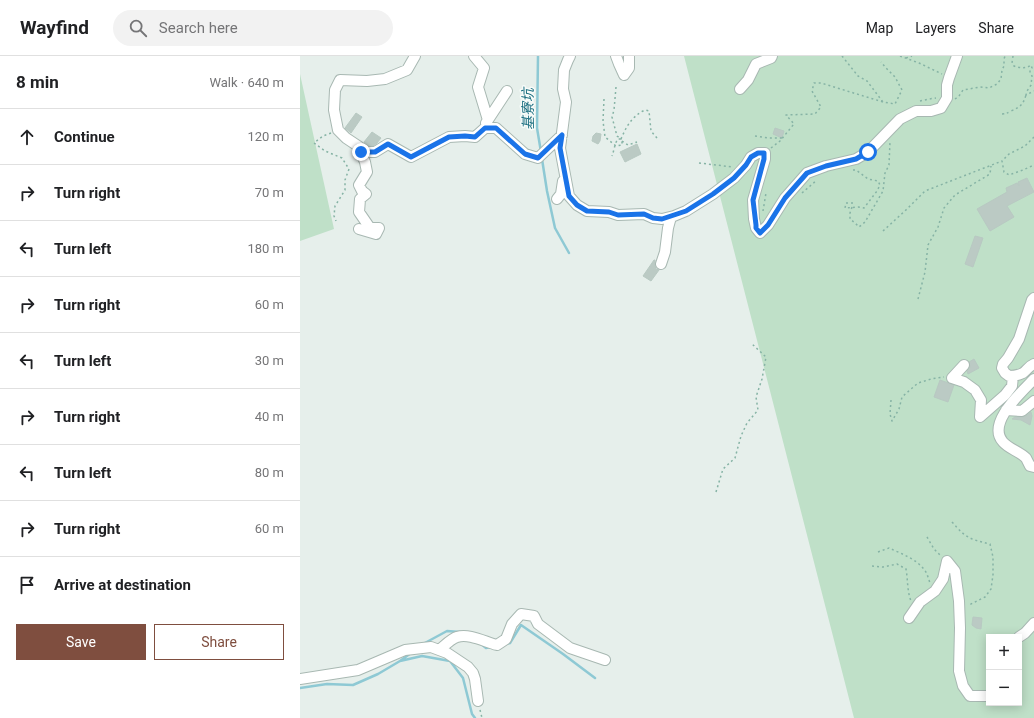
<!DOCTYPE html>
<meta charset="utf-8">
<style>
:root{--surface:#fff;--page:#f2f2f2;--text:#202124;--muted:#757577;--line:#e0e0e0;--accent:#7f4e3f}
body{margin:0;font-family:Roboto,"Noto Sans TC",sans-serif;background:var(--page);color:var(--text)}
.controls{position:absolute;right:12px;bottom:12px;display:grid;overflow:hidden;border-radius:0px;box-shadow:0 2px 10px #0003}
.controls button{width:36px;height:36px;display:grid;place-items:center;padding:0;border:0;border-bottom:1px solid var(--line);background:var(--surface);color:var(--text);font:20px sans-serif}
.stop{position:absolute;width:12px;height:12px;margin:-9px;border:3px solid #1a73e8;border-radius:50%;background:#fff}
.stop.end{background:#1a73e8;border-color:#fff;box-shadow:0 1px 4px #0008}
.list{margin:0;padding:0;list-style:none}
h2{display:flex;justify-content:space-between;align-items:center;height:52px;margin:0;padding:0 16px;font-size:17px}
h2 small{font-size:13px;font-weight:400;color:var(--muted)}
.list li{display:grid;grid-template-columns:26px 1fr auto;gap:12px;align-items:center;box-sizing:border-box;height:56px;padding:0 16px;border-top:1px solid var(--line)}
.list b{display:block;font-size:15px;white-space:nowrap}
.list em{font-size:13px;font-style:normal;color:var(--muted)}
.actions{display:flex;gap:8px;padding:12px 16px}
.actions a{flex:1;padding:9px 0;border:1px solid var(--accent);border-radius:0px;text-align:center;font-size:14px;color:var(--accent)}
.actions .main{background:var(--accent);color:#fff}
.icon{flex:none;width:22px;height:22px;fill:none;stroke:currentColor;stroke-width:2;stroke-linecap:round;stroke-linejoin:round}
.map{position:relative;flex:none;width:734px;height:662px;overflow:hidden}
header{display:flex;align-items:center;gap:24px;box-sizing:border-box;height:56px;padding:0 20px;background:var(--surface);border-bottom:1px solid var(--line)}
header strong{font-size:19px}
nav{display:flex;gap:22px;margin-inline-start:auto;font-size:14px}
.search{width:280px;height:36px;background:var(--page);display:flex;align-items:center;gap:10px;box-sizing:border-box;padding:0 14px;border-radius:22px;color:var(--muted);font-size:15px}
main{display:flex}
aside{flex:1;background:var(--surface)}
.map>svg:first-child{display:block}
</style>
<header>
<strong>Wayfind</strong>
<div class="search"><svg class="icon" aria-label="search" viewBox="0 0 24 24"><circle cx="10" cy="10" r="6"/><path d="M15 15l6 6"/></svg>Search here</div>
<nav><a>Map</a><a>Layers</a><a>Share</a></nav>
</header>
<main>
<aside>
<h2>8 min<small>Walk · 640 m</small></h2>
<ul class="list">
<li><svg class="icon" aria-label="ahead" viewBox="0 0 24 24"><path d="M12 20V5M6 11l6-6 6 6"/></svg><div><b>Continue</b></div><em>120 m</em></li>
<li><svg class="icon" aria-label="right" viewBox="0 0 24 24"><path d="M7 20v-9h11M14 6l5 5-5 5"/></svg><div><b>Turn right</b></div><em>70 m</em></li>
<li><svg class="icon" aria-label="left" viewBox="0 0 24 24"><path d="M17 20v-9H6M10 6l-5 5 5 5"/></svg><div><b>Turn left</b></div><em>180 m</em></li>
<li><svg class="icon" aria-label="right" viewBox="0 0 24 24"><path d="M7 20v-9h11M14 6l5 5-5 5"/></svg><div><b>Turn right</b></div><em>60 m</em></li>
<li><svg class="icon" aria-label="left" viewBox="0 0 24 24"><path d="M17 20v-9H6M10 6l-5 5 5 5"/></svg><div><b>Turn left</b></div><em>30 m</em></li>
<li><svg class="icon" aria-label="right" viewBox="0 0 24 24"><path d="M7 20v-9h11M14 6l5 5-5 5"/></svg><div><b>Turn right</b></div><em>40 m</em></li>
<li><svg class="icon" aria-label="left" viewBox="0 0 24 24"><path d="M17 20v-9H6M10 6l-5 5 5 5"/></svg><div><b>Turn left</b></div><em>80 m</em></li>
<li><svg class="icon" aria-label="right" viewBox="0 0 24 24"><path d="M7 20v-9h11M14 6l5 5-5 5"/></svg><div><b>Turn right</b></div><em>60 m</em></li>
<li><svg class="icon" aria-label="arrive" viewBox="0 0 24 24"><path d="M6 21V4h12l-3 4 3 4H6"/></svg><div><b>Arrive at destination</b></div></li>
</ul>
<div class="actions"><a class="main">Save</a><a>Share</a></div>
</aside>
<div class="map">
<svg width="734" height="662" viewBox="0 0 734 662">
<rect width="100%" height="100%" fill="#e6efeb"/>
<path fill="#bfe0c8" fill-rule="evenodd" d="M 384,0 L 734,0 L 734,662 L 554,662 ZM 689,581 L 719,581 L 719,647 L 689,647 Z
M 0,18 L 34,173 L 0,185 Z"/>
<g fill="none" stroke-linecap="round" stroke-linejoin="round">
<path stroke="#8ec9d4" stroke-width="2.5" d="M 238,0 L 237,72 L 241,96
M 242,103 L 247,135 L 255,172 L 269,197
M 123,588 L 147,575 L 160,576
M 181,588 L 186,592 L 191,591
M 205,588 L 210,587 L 221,569 L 263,598 L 295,622
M 100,605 L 111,597
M 0,632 L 27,628 L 53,629 L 78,618 L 100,605 L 122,600 L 150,605 L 163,622 L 172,658 L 175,662"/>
</g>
<path fill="#bbcac4" stroke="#b8c9c2" d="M 56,57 L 62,61 L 51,77 L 45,72 Z
M 475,72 L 484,75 L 482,82 L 473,78 Z
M 72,76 L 81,82 L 77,87 L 73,90 L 69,90 L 64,86 Z
M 296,77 L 301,78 L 300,85 L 298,88 L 292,85 L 293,80 Z
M 337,88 L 341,98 L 325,106 L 320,96 Z
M 727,122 L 734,136 L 707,150 L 714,161 L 690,175 L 677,153 L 707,136 L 706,132 L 717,127 L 719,130 L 718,126 Z
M 675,180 L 683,182 L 673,211 L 665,208 Z
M 354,204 L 355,204 L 355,210 L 356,213 L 359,214 L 351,225 L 343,220 Z
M 674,303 L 679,312 L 668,318 L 667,315 L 670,311 L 669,306 Z
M 640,324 L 654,329 L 648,346 L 634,341 Z
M 731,356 L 732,360 L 730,369 L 721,364 L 712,363 L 715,361 L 722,361 L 726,360 Z
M 673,561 L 682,562 L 681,573 L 676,572 L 672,569 Z"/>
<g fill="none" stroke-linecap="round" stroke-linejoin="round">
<defs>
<path id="minor" d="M 115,0 L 107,14 L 85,23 L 67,25 L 40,24 L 35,34 L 34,54 L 38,74 L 46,82 L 67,96 L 75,96 L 88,88 L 111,101 L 149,81 L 165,80 L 175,81 L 185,72 L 196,72 L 225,98 L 238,102 L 262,79
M 174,0 L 184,12 L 178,31 L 188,64
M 270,0 L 268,4 L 264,14 L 263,33 L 266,46 L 260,92 L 269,140 L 277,149 L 287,155 L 309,156 L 318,159 L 344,158 L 353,162 L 362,163 L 374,160 L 386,155 L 413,138 L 434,122 L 446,109 L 451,101 L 458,97 L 465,97 L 465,103 L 453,144 L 454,163 L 456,172 L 460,177 L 468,169 L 485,142 L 507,117 L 526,110 L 556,103 L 568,96 L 600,63 L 616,55 L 631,55 L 641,52 L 647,42 L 647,29 L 649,22 L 657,0
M 316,0 L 319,8 L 324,19 L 329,12 L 329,0
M 440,33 L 448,24 L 456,8 L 471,2 L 472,0
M 186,67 L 207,35
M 58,91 L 65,106 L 67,116 L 59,129 L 62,135 L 66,138 L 60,143 L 59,156 L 70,172 L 79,172 L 76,178 L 59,173
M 257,143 L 261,138 L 263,125
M 361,208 L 365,196 L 368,172 L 371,161
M 734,242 L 732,244 L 719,283 L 708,302 L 703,308 L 702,312 L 705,317 L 709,320 C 714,320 719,319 723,317 C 727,314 729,310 734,308
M 664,309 L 652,322 L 664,326 L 675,334 L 681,344 L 680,361 L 705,339 L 712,330 L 713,320
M 734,323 C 722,336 686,367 703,386 C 709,393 719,395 726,402 C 727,404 729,408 730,410 L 734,411
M 706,354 L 722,355 L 734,345
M 609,562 L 620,546 L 635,535 L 643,523 L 647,505 L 655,515 L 659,545 L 660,572 L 659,615 L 663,630 L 670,640 L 689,640
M 719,581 L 725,577 L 734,567
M 139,594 C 143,591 152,582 157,581 C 169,577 185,586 197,589 L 206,583 L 212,568 L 221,558 L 234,560 L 238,568 L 270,592 L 305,604
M 0,623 L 58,614 L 105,594 L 131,591 L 147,597 L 168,611 L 173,617 L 175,623 L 178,645"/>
</defs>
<use href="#minor" stroke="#a8b8b2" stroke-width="12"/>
<path stroke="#86b3a5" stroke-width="1.5" stroke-dasharray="2 3" stroke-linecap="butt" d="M 542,0 L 558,20 L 567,25 L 583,46
M 600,0 L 619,7 L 642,18
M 713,0 L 712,7 L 714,10 C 720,12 726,13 731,9 L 732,12 L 730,14 L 730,17 L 732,20 L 731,29 L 727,35 L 726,39 L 734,35
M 606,2 L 612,0
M 316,31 L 314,54 L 312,61 L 317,80 L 321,83 C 326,71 332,60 345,54 L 349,55 L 351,75 L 357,82
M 304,43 L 303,65 L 305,81 L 316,90 L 322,89 L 322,85 L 321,83 L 318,83 C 315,86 314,95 312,100
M 655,43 L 659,40 L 663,34 L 680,31 L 689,32 L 697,28 L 701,23 L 702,14 L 704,10 L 704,3 L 705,0
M 620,45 L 629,43 L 636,42
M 702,58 C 706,58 707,57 711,55 C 720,51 723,49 726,39
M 31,77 L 23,80 L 14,87 L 25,95 L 42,102 L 49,113 L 45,124 L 45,134 L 35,150 L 34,160 L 36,165
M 455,80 L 469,82 L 482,82
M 734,81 L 725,90 L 709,98 L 702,105 L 704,116 L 709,119 L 723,114 L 734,109
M 322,85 L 328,89 L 337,86
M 471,92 L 480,85 L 494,68 L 486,59 L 515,58 L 521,51 L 512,35 L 514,27 L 521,27 L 583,46 L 595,48 L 602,34 L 595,21 L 586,12 L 581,6
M 399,107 L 433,111
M 553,114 L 556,114 L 568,123 L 578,125 L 580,129 L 577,135 L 564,152 L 558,151 L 545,152 L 546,147 L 555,147
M 502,137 L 517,124
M 552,151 L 550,157 L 550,163 L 555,167 L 559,171 L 565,166 L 583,135 L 585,117 L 589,109 L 590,86
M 463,155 L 466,137
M 583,175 L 607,153 L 625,135 L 702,105
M 618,243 L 625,216 L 628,189 L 638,171 L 644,152 L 655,139 L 690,118 L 691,110
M 591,344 L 590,358 L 592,365 L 599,353 L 602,341 L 611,333 L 618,327 L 631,323 L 644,321
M 416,436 L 423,413 L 435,402 L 441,380 L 447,367 L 458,354 L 456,341 L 462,323 L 466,301 L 451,287
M 652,466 C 666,482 669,483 690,488 L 693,501 L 693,519 L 691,533 L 685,541 L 669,549
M 627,481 L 634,493 L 641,500
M 578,496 L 589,492 C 602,498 620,504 627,518 C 628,521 629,524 630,527
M 572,510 L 583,511 L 597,508 L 606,513 C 608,524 607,535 611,545
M 180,654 L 182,662"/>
<use href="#minor" stroke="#fff" stroke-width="10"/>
</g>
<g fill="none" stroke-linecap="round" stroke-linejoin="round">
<path stroke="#1a73e8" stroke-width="5" d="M 61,96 L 58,91 L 67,96 L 75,96 L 88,88 L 111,101 L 149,81 L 165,80 L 175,81 L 185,72 L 196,72 L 225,98 L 238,102 L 262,79 L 260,92 L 269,140 L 277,149 L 287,155 L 309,156 L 318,159 L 344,158 L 353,162 L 362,163 L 386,155 L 413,138 L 434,122 L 446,109 L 451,101 L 458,97 L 464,97 L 464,103 L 453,144 L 456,169 L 456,172 L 460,177 L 468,169 L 485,142 L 507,117 L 526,110 L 556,103 L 568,96"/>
</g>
<g text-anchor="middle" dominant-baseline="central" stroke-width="3" stroke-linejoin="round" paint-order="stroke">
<g font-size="14" font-style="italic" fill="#1c6f80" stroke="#f7fbf9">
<text transform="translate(228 53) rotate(-91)">基寮坑</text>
</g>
</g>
</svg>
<div class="controls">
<button>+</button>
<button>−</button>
</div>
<div class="stop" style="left:568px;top:96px"></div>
<div class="stop end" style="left:61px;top:96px"></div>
</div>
</main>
